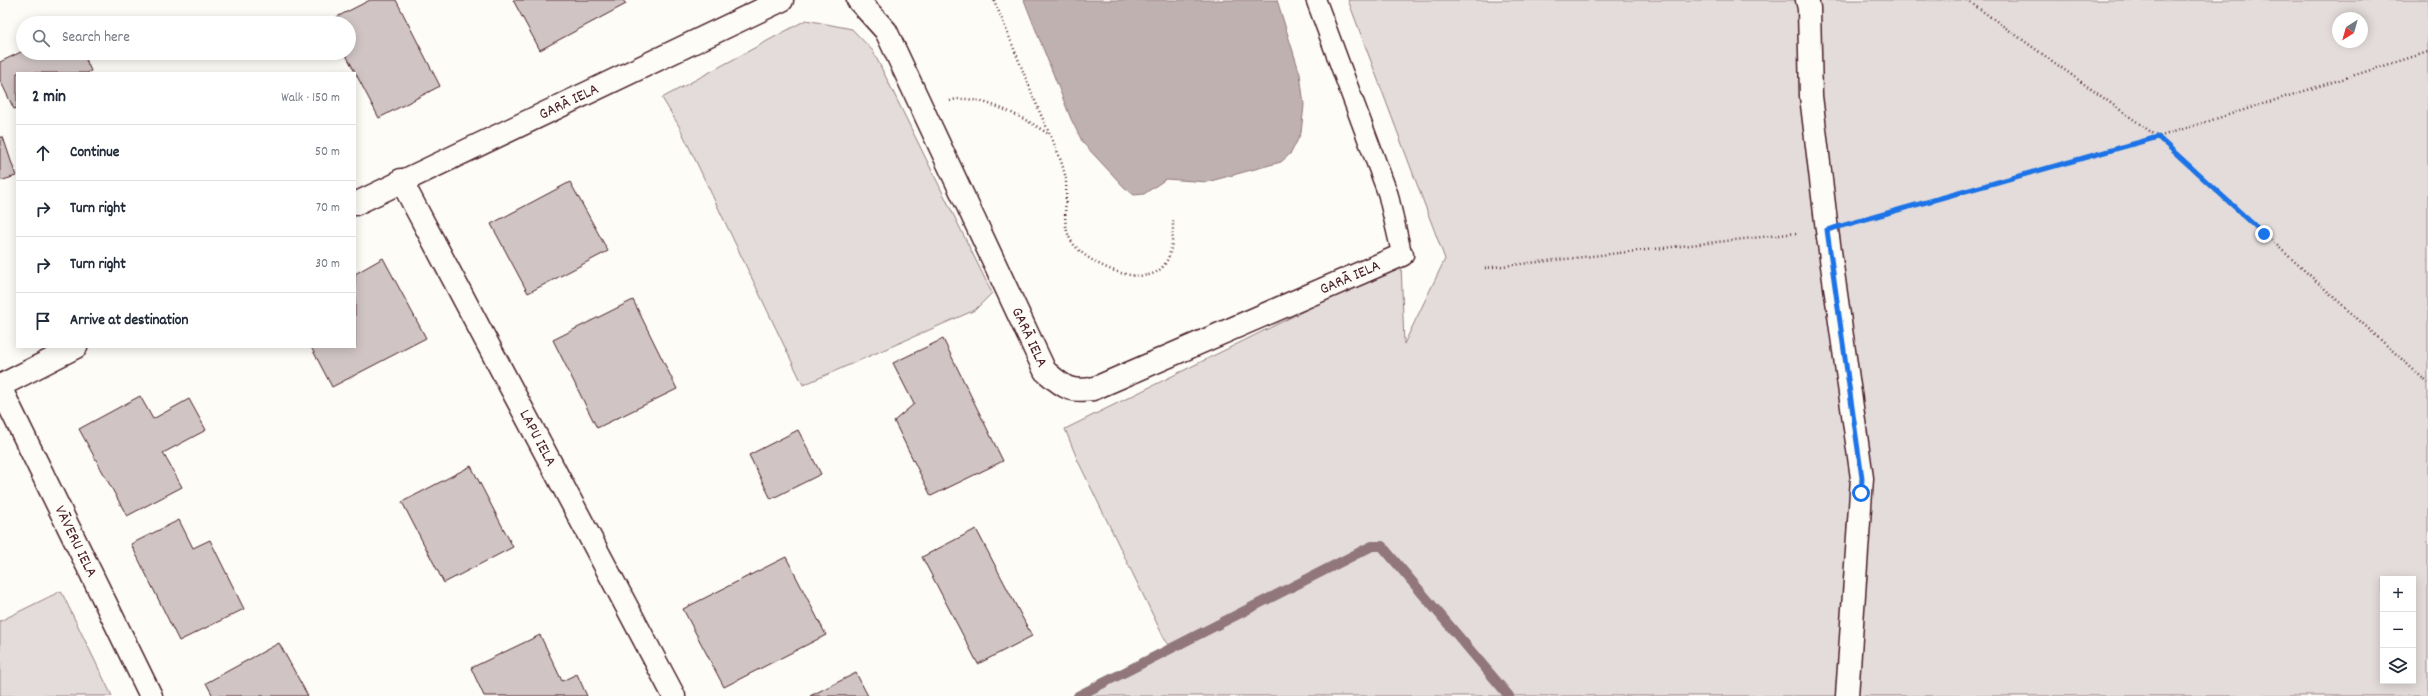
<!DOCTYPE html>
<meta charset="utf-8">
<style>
:root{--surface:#fff;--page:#f2f2f3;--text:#1f2937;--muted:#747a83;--line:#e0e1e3}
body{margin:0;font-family:Dekko,sans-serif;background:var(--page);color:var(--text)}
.controls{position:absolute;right:12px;bottom:12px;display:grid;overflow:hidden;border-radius:0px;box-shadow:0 2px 10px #0003}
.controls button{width:36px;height:36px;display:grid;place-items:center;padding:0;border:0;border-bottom:1px solid var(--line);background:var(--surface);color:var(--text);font:20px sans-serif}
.compass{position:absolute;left:2332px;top:12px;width:36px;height:36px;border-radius:50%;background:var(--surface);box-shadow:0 2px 10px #0003;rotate:217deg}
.stop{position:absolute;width:12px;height:12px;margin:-9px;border:3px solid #1a73e8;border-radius:50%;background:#fff}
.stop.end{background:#1a73e8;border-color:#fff;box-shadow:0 1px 4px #0008}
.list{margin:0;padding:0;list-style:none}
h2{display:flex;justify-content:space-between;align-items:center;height:52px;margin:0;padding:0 16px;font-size:17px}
h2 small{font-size:13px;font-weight:400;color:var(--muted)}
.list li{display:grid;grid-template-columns:26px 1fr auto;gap:12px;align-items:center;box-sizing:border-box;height:56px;padding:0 16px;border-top:1px solid var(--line)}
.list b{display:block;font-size:15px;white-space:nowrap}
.list em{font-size:13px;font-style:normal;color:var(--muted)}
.icon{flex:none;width:22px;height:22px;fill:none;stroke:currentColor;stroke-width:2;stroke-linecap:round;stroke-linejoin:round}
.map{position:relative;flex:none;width:2428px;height:696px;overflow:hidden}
.search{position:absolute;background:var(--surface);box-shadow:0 2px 10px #0003;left:16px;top:16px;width:340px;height:44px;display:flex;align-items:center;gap:10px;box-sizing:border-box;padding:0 14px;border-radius:22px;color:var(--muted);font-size:15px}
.panel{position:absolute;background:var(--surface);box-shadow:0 2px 10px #0003;left:16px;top:72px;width:340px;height:276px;border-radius:0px}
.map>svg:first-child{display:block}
</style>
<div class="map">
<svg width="2428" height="696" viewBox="0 0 2428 696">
<rect width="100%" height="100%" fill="#fdfcf7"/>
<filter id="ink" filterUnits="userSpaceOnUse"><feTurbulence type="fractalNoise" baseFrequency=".025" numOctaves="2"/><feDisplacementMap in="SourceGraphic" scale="8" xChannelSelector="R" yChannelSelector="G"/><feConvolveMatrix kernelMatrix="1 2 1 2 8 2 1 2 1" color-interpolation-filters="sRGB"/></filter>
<g filter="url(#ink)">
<path fill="#e3dcda" stroke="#967e82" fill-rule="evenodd" d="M 1348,0 L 2428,0 L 2428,696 L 1084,696 L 1173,651 L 1164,638 L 1078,461 L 1065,429 L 1401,263 L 1404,344 L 1445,259 ZM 2338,18 L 2362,18 L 2362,42 L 2338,42 ZM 2383,579 L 2413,579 L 2413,681 L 2383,681 Z
M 806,20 L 852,29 L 873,51 L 992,293 L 975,310 L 803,385 L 679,126 L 662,98 Z
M 61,591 L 112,696 L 0,696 L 0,621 Z"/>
<path fill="#c0b1b1" stroke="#91777b" d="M 1024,0 L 1277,0 L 1300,74 L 1304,105 L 1301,133 L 1291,153 L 1281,162 L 1207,182 L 1166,179 L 1144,194 L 1134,195 L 1124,187 L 1083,143 L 1071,119 Z"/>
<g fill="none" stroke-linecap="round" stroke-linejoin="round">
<path stroke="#91777b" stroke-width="10" d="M 1078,696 L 1372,546 L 1382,546 L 1509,696"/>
</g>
<path fill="#d0c5c4" stroke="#4a1f2b" d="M 370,0 L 396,0 L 440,86 L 379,118 L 345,53 L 349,53 L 349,23 L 330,23 L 329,21 Z
M 513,0 L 623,0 L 626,4 L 540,50 Z
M 23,51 L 23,53 L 83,53 L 91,71 L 87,73 L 17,73 L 17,108 L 14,109 L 0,80 L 0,62 Z
M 0,137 L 3,137 L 16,176 L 0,181 Z
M 570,182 L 608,251 L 528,293 L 491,224 Z
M 383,258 L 426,338 L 332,387 L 311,347 L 355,347 L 355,274 Z
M 633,300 L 677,389 L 597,428 L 553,340 Z
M 943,339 L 1003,461 L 931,496 L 894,421 L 914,404 L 893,363 Z
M 140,396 L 153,419 L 189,399 L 206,430 L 163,453 L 182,487 L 127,516 L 79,429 Z
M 798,430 L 821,474 L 771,499 L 749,455 Z
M 471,466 L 513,547 L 444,583 L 402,502 Z
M 179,520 L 193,548 L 210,540 L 244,609 L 179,641 L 131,544 Z
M 976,529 L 1032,636 L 978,664 L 922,557 Z
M 786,557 L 826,635 L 724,687 L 683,609 Z
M 540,635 L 562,681 L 577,674 L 587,696 L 484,696 L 471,668 Z
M 279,643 L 308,696 L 213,696 L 206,683 Z
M 856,673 L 868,696 L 810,696 Z"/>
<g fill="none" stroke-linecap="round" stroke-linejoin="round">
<defs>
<path id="service" d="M 1316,0 L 1388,194 L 1402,255"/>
<g id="minor">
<path id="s1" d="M 858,0 L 886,31 L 1045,371 C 1064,387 1068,392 1093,389 L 1402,255"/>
<path d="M 1807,0 L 1809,8 L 1811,96 L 1827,230 L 1862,478 L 1847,696"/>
<path id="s2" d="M 401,180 L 674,696"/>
<path id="s3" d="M 355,204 L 782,0"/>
<path d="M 0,386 L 76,347"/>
<path id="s4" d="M 0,387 L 151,696"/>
</g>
</defs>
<use href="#service" stroke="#4a1f2b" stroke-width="22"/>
<use href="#minor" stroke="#4a1f2b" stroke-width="25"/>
<path stroke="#4a1f2b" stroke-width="2.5" stroke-dasharray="1 3" stroke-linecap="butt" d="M 994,0 C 1010,38 1025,77 1041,115 C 1049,133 1059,152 1064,171 C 1071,194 1058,221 1072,242 C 1086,263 1136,286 1158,271 C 1173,261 1173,235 1173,220
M 1967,0 L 2158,137 L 2428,383
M 950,101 C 974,91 1028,119 1048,134
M 1855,222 L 2158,137 L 2428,52
M 1485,268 L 1797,233"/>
<use href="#service" stroke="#fdfcf7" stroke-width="19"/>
<use href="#minor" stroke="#fdfcf7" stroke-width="22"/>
</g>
</g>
<g fill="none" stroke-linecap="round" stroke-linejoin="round" filter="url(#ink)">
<path stroke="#1a73e8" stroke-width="5" d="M 1861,493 L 1862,478 L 1827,230 L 2158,137 L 2264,234"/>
</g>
<g text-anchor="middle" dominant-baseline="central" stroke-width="3" stroke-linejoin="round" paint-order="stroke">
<g font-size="16" fill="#4a1f2b" stroke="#fdfcf7">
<text stroke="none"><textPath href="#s3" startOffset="237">GARĀ IELA</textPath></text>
<text stroke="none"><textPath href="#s1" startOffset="751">GARĀ IELA</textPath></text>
<text stroke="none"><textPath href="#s1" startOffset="380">GARĀ IELA</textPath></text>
<text stroke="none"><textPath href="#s2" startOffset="292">LAPU IELA</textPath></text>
<text stroke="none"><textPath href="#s4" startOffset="172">VĀVERU IELA</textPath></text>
</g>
</g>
</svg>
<div class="controls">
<button>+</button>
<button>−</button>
<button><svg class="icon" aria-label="layers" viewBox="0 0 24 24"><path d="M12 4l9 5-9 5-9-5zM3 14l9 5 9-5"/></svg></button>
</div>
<svg class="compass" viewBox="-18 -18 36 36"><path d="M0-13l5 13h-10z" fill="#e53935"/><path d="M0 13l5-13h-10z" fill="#747a83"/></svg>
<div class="stop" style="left:1861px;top:493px"></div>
<div class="stop end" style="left:2264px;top:234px"></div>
<div class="search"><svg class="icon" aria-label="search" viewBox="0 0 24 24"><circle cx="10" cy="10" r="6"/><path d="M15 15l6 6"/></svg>Search here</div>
<section class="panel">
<h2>2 min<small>Walk · 150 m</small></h2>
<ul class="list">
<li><svg class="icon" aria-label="ahead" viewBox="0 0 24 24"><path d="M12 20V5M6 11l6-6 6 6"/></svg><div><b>Continue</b></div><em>50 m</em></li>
<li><svg class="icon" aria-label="right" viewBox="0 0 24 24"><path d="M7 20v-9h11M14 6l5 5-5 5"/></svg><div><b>Turn right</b></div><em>70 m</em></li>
<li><svg class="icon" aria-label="right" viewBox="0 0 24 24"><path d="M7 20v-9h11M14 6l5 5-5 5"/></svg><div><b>Turn right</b></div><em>30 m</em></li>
<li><svg class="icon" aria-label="arrive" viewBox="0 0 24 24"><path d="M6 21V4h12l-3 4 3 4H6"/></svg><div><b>Arrive at destination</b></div></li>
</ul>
</section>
</div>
